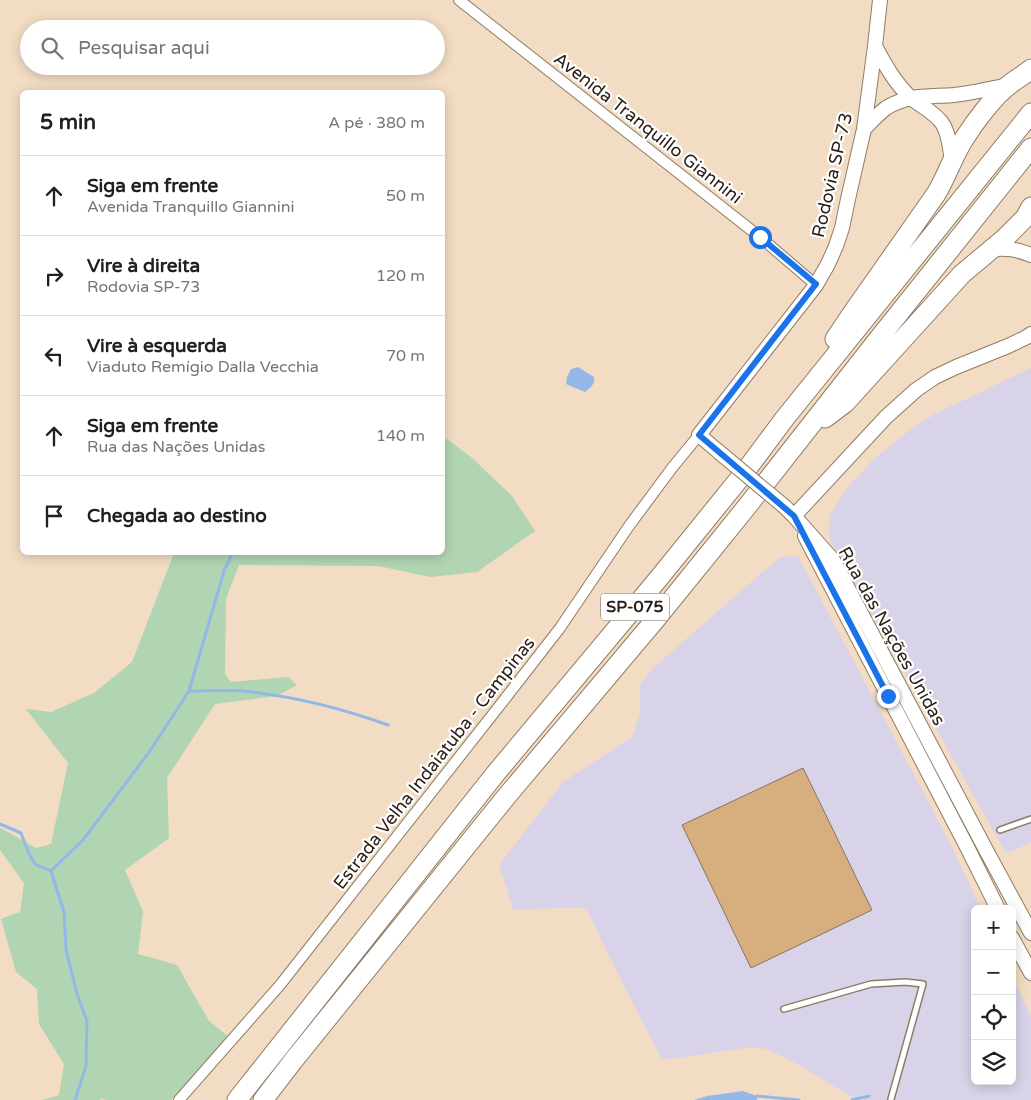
<!DOCTYPE html>
<html lang="pt">
<meta charset="utf-8">
<style>
:root{--surface:#fff;--page:#f6f6f6;--text:#202124;--muted:#757577;--line:#e0e0e0}
body{margin:0;font-family:"Varela Round",sans-serif;background:var(--page);color:var(--text)}
.controls{position:absolute;right:15px;bottom:15px;display:grid;overflow:hidden;border-radius:8px;box-shadow:0 2px 12px #0003}
.controls button{width:45px;height:45px;display:grid;place-items:center;padding:0;border:0;border-bottom:1px solid var(--line);background:var(--surface);color:var(--text);font:25px sans-serif}
.stop{position:absolute;width:15px;height:15px;margin:-11px;border:4px solid #1a73e8;border-radius:50%;background:#fff}
.stop.end{background:#1a73e8;border-color:#fff;box-shadow:0 1px 5px #0008}
.list{margin:0;padding:0;list-style:none}
h2{display:flex;justify-content:space-between;align-items:center;height:65px;margin:0;padding:0 20px;font-size:21px}
h2 small{font-size:16px;font-weight:400;color:var(--muted)}
.list li{display:grid;grid-template-columns:32px 1fr auto;gap:15px;align-items:center;box-sizing:border-box;height:80px;padding:0 20px;border-top:1px solid var(--line)}
.list b{display:block;font-size:19px;white-space:nowrap}
.list p{margin:0;font-size:16px;white-space:nowrap;color:var(--muted)}
.list em{font-size:16px;font-style:normal;color:var(--muted)}
.icon{flex:none;width:28px;height:28px;fill:none;stroke:currentColor;stroke-width:2;stroke-linecap:round;stroke-linejoin:round}
.map{position:relative;flex:none;width:1031px;height:1100px;overflow:hidden}
.search{position:absolute;background:var(--surface);box-shadow:0 2px 12px #0003;left:20px;top:20px;width:425px;height:55px;display:flex;align-items:center;gap:12px;box-sizing:border-box;padding:0 18px;border-radius:28px;color:var(--muted);font-size:19px}
.panel{position:absolute;background:var(--surface);box-shadow:0 2px 12px #0003;left:20px;top:90px;width:425px;height:465px;border-radius:8px}
.map>svg:first-child{display:block}
</style>
<div class="map">
<svg width="1031" height="1100" viewBox="0 0 1031 1100">
<rect width="100%" height="100%" fill="#f2dcc3"/>
<path fill="#d8d3e8" d="M 1031,368 L 1031,843 L 1006,853 L 830,540 L 829,527 L 830,515 L 847,488 L 871,462 L 902,436 L 920,423 L 937,413 Z
M 798,556 L 949,841 L 981,909 L 975,909 L 975,1081 L 1012,1081 L 1012,976 L 1031,1016 L 1031,1100 L 857,1100 L 794,1062 L 766,1049 L 752,1047 L 662,1060 L 613,964 L 586,908 L 513,909 L 499,865 L 563,782 L 632,737 L 640,714 L 640,684 L 652,669 L 780,557 Z"/>
<path fill="#b1d4b2" d="M 443,436 L 471,457 L 512,496 L 535,531 L 477,572 L 431,577 L 378,566 L 239,565 L 226,599 L 225,674 L 231,682 L 288,677 L 297,685 L 277,696 L 215,704 L 167,778 L 169,838 L 125,870 L 143,911 L 138,954 L 177,965 L 209,1021 L 230,1038 L 171,1100 L 108,1100 L 102,1099 L 99,1100 L 42,1100 L 59,1095 L 64,1064 L 39,1024 L 37,989 L 16,972 L 1,919 L 20,912 L 24,883 L 0,850 L 0,828 L 1,828 L 36,848 L 51,844 L 68,763 L 26,709 L 51,712 L 94,693 L 132,662 L 174,553 L 442,552 Z"/>
<path fill="#93b8e7" d="M 578,367 L 594,377 C 595,385 590,388 585,392 L 566,384 L 567,377 L 571,369 Z
M 743,1091 L 757,1096 L 757,1100 L 694,1100 L 707,1096 Z"/>
<g fill="none" stroke-linecap="round" stroke-linejoin="round">
<path stroke="#93b8e7" stroke-width="3" d="M 189,691 C 207,691 225,690 243,691 C 292,696 341,708 388,725
M 0,824 L 21,833 L 29,854 L 35,864 L 51,871 L 64,912 L 66,950 L 77,994 L 87,1021 L 86,1066 L 75,1100
M 51,871 L 83,840 L 150,751 L 189,691 L 224,571 L 233,552
M 757,1096 L 799,1100
M 852,1100 L 869,1096"/>
</g>
<path fill="#d7af7f" stroke="#87735c" d="M 803,768 L 872,910 L 751,968 L 682,825 Z"/>
<g fill="none" stroke-linecap="round" stroke-linejoin="round">
<defs>
<path id="service" d="M 1000,830 L 1031,819
M 784,1009 L 871,984 L 905,982 L 923,984 L 891,1099"/>
<path id="minor" d="M 459,0 L 760,237 L 816,285
M 179,1100 L 280,985 L 497,709 L 560,628 L 629,526 L 672,468 L 699,435"/>
<path id="secondary" d="M 875,46 C 885,65 895,83 911,98 C 921,106 934,112 942,123 C 949,133 950,149 952,161
M 864,129 C 871,122 878,114 886,108 C 908,94 930,97 954,95 C 972,93 990,89 1008,85
M 992,249 C 1008,248 1016,249 1031,255
M 719,452 L 699,435 L 816,285 L 828,264 L 836,246 L 842,228 L 848,199 L 864,129 L 875,46 L 880,0
M 785,507 L 794,516 L 833,560 L 986,850 L 1031,933
M 794,516 L 886,417 L 916,390 L 935,377 L 956,367 L 1008,346 L 1025,338 L 1031,334
M 805,536 L 967,847 L 998,909
M 1012,938 L 1031,973"/>
<path id="motorway" d="M 835,339 L 849,318 L 936,194 C 947,176 953,156 964,139 C 974,123 994,96 1009,85 C 1016,79 1024,75 1031,69
M 825,418 L 845,403 L 962,274 L 1005,238 L 1025,218 L 1031,207
M 237,1100 L 496,773 L 659,578 L 744,473 L 785,418 L 1031,113
M 263,1100 L 293,1061 L 506,797 L 656,619 L 745,509 L 876,342 L 1031,148"/>
</defs>
<use href="#service" stroke="#8f7b64" stroke-width="8"/>
<use href="#minor" stroke="#8f7b64" stroke-width="12"/>
<use href="#secondary" stroke="#8f7b64" stroke-width="16"/>
<use href="#motorway" stroke="#8f7b64" stroke-width="21"/>
<use href="#service" stroke="#fff" stroke-width="5"/>
<use href="#minor" stroke="#fff" stroke-width="10"/>
<use href="#secondary" stroke="#fff" stroke-width="14"/>
<use href="#motorway" stroke="#fff" stroke-width="19"/>
<defs>
<path id="secondary-bridge" d="M 719,452 L 785,507"/>
</defs>
<use href="#secondary-bridge" stroke="#8f7b64" stroke-width="16" stroke-linecap="butt"/>
<use href="#secondary-bridge" stroke="#fff" stroke-width="14"/>
</g>
<g fill="none" stroke-linecap="round" stroke-linejoin="round">
<path stroke="#1a73e8" stroke-width="6" d="M 760,237 L 816,284 L 699,435 L 794,516 L 888,696"/>
</g>
<g text-anchor="middle" dominant-baseline="central" stroke-width="4.5" stroke-linejoin="round" paint-order="stroke">
<rect fill="#fff" stroke="#68625c" stroke-width="1" x="601" y="593.5" width="68" height="27" rx="4"/>
<g font-size="16" font-weight="bold" fill="#281f16">
<text x="635" y="607">SP-075</text>
</g>
<g font-size="18" fill="#281f16" stroke="#fff">
<text transform="translate(648 128) rotate(38)">Avenida Tranquillo Giannini</text>
<text transform="translate(832 175) rotate(-77)">Rodovia SP-73</text>
<text transform="translate(892 636) rotate(61)">Rua das Nações Unidas</text>
<text transform="translate(434 763) rotate(-52)">Estrada Velha Indaiatuba - Campinas</text>
</g>
</g>
</svg>
<div class="controls">
<button>+</button>
<button>−</button>
<button><svg class="icon" aria-label="locate" viewBox="0 0 24 24"><circle cx="12" cy="12" r="6"/><path d="M12 2v4M12 18v4M2 12h4M18 12h4"/></svg></button>
<button><svg class="icon" aria-label="layers" viewBox="0 0 24 24"><path d="M12 4l9 5-9 5-9-5zM3 14l9 5 9-5"/></svg></button>
</div>
<div class="stop" style="left:760px;top:237px"></div>
<div class="stop end" style="left:888px;top:696px"></div>
<div class="search"><svg class="icon" aria-label="search" viewBox="0 0 24 24"><circle cx="10" cy="10" r="6"/><path d="M15 15l6 6"/></svg>Pesquisar aqui</div>
<section class="panel">
<h2>5 min<small>A pé · 380 m</small></h2>
<ul class="list">
<li><svg class="icon" aria-label="ahead" viewBox="0 0 24 24"><path d="M12 20V5M6 11l6-6 6 6"/></svg><div><b>Siga em frente</b><p>Avenida Tranquillo Giannini</p></div><em>50 m</em></li>
<li><svg class="icon" aria-label="right" viewBox="0 0 24 24"><path d="M7 20v-9h11M14 6l5 5-5 5"/></svg><div><b>Vire à direita</b><p>Rodovia SP-73</p></div><em>120 m</em></li>
<li><svg class="icon" aria-label="left" viewBox="0 0 24 24"><path d="M17 20v-9H6M10 6l-5 5 5 5"/></svg><div><b>Vire à esquerda</b><p>Viaduto Remígio Dalla Vecchia</p></div><em>70 m</em></li>
<li><svg class="icon" aria-label="ahead" viewBox="0 0 24 24"><path d="M12 20V5M6 11l6-6 6 6"/></svg><div><b>Siga em frente</b><p>Rua das Nações Unidas</p></div><em>140 m</em></li>
<li><svg class="icon" aria-label="arrive" viewBox="0 0 24 24"><path d="M6 21V4h12l-3 4 3 4H6"/></svg><div><b>Chegada ao destino</b></div></li>
</ul>
</section>
</div>
